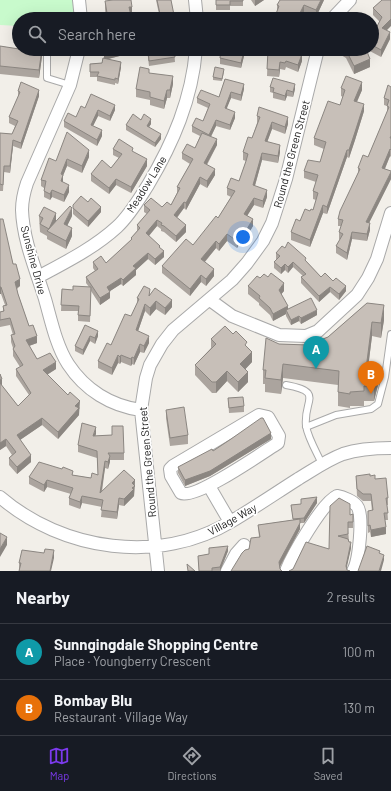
<!DOCTYPE html>
<meta charset="utf-8">
<style>
:root{--surface:#171b24;--page:#242831;--text:#f1f3f6;--muted:#9ea1a6;--line:#363941;--accent:#7c3aed}
body{margin:0;font-family:Barlow,sans-serif;background:var(--page);color:var(--text)}
.you{position:absolute;left:243px;top:237px;width:14px;height:14px;margin:-10px;border:3px solid #fff;border-radius:50%;background:#1a73e8;box-shadow:0 0 0 6px #1a73e833}
.badge{display:grid;place-items:center;width:26px;height:26px;border-radius:50%;background:var(--accent);color:#fff;font-size:13px;font-weight:700}
.pin{position:absolute;translate:-50% -33px;filter:drop-shadow(0 1px 2px #0008)}
.pin::after{content:'';position:absolute;top:21px;width:14px;height:12px;background:inherit;clip-path:polygon(0 0,100% 0,50% 100%)}
.list{margin:0;padding:0;list-style:none}
h2{display:flex;justify-content:space-between;align-items:center;height:52px;margin:0;padding:0 16px;font-size:17px}
h2 small{font-size:13px;font-weight:400;color:var(--muted)}
.list li{display:grid;grid-template-columns:26px 1fr auto;gap:12px;align-items:center;box-sizing:border-box;height:56px;padding:0 16px;border-top:1px solid var(--line)}
.list b{display:block;font-size:15px;white-space:nowrap}
.list p{margin:0;font-size:13px;white-space:nowrap;color:var(--muted)}
.list em{font-size:13px;font-style:normal;color:var(--muted)}
.icon{flex:none;width:22px;height:22px;fill:none;stroke:currentColor;stroke-width:2;stroke-linecap:round;stroke-linejoin:round}
.map{position:relative;flex:none;width:391px;height:571px;overflow:hidden}
.search{position:absolute;background:var(--surface);box-shadow:0 4px 16px #0002;left:12px;right:12px;top:12px;height:44px;display:flex;align-items:center;gap:10px;box-sizing:border-box;padding:0 14px;border-radius:22px;color:var(--muted);font-size:15px}
.sheet{height:164px;background:var(--surface)}
nav{display:flex;justify-content:space-around;align-items:center;box-sizing:border-box;height:56px;border-top:1px solid var(--line);background:var(--surface);font-size:11px;color:var(--muted)}
nav a{display:grid;justify-items:center;gap:2px}
nav .on{color:var(--accent)}
.map>svg:first-child{display:block}
</style>
<div class="map">
<svg width="391" height="571" viewBox="0 0 391 571">
<rect width="100%" height="100%" fill="#f2efe9"/>
<path fill="#c8facc" d="M 0,0 L 73,0 L 76,19 L 19,19 L 19,26 L 0,25 Z"/>
<g fill="none" stroke-linecap="round" stroke-linejoin="round">
<defs>
<path id="service" d="M 47,49 L 47,78 L 70,85
M 286,385 C 325,392 303,400 306,426 C 308,438 317,453 322,464
M 306,427 L 336,415 L 371,409 L 378,404 L 385,377 L 391,334"/>
<path id="minor" d="M 79,0 L 81,19
M 195,0 L 197,19
M 332,19 L 350,0
M 79,49 L 70,85 L 27,183 C 24,192 22,200 22,210 C 23,240 36,270 45,299 C 51,320 56,345 68,364 C 85,390 111,406 141,410
M 38,277 C 66,262 94,248 117,227 C 130,215 139,199 148,185 C 173,143 192,99 196,49
M 210,300 L 232,316 L 279,335 L 306,336 L 318,331 L 357,295 L 368,278 L 377,259 L 391,213
M 259,415 L 268,417 L 279,436 L 278,443 C 262,453 195,500 181,493 L 171,476 L 170,469 L 173,466 Z
M 209,486 L 230,522
M 0,497 C 63,551 159,565 232,521 C 254,508 276,493 298,479 C 313,470 327,460 343,454 C 358,449 375,448 391,448
M 158,571 L 141,410 L 146,378 L 150,365 L 162,344 L 173,330 L 232,280 L 247,263 L 263,241 L 272,223 L 286,179 L 318,49
M 227,571 L 236,554 L 244,545
M 286,571 C 293,554 322,503 337,496 C 343,497 353,501 357,506 C 364,515 359,561 353,571"/>
</defs>
<use href="#service" stroke="#a9a9a9" stroke-width="8"/>
<use href="#minor" stroke="#a9a9a9" stroke-width="14"/>
<use href="#service" stroke="#fff" stroke-width="6"/>
<use href="#minor" stroke="#fff" stroke-width="12"/>
</g>
<path fill="#aba49e" d="M 156,0 L 172,0 L 171,0 L 174,15 L 159,14 Z
M 216,0 L 243,0 L 243,6 L 230,6 L 230,10 L 216,10 Z
M 251,0 L 264,0 L 255,6 Z
M 324,0 L 316,17 L 304,12 L 277,10 L 277,5 Z
M 382,0 L 387,31 L 390,39 L 381,57 L 366,49 L 372,49 L 372,29 L 375,30 L 380,22 L 373,15 L 373,8 Z
M 105,1 L 132,14 L 130,14 L 131,19 L 106,19 L 105,9 Z
M 0,46 L 19,49 L 43,49 L 39,78 L 0,74 Z
M 99,49 L 135,49 L 135,52 L 108,59 L 121,67 L 118,84 L 115,83 L 115,85 L 97,81 L 97,77 L 90,77 L 90,64 L 102,63 L 104,58 L 104,51 L 100,52 Z
M 147,49 L 174,49 L 175,62 L 149,66 Z
M 336,49 L 366,49 L 370,67 L 354,74 L 346,58 L 336,52 Z
M 268,51 L 302,61 L 298,72 L 286,67 L 285,70 L 280,69 L 279,77 L 267,76 Z
M 244,56 L 241,68 L 220,64 L 220,58 Z
M 224,72 L 222,81 L 213,80 L 213,77 Z
M 149,73 L 173,84 L 170,98 L 167,98 L 164,109 L 150,105 L 150,100 L 136,97 L 136,89 Z
M 225,79 L 244,89 L 241,101 L 231,98 L 226,108 L 235,118 L 230,130 L 216,126 L 211,137 L 217,145 L 207,165 L 215,175 L 207,188 L 200,184 L 186,210 L 184,208 L 177,218 L 186,232 L 176,242 L 164,232 L 161,231 L 161,229 L 157,226 L 149,236 L 160,248 L 164,257 L 155,265 L 148,259 L 136,270 L 136,275 L 123,286 L 121,284 L 110,291 L 110,298 L 100,305 L 91,291 L 90,322 L 78,321 L 78,311 L 61,311 L 62,289 L 73,290 L 89,287 L 86,283 L 86,277 L 95,271 L 93,268 L 93,262 L 106,263 L 131,240 L 131,238 L 137,231 L 137,225 L 147,214 L 144,212 L 144,205 L 162,207 L 171,205 L 177,193 L 177,187 L 190,164 L 182,159 L 182,153 L 195,148 L 200,136 L 192,132 L 192,126 L 203,121 L 208,108 L 197,103 L 197,98 L 219,97 Z
M 270,87 L 295,89 L 293,97 L 287,96 L 285,101 L 273,98 L 273,93 L 270,92 Z
M 391,87 L 391,157 L 390,156 L 385,169 L 391,171 L 391,179 L 369,223 L 370,230 L 367,241 L 352,239 L 347,260 L 336,253 L 336,246 L 340,240 L 339,239 L 339,232 L 341,226 L 338,226 L 338,219 L 358,173 L 358,168 L 368,157 L 387,112 L 387,106 L 384,105 L 384,98 Z
M 341,88 L 362,90 L 357,102 L 364,111 L 355,140 L 349,158 L 347,157 L 327,214 L 323,213 L 310,247 L 291,240 L 291,232 L 300,221 L 310,211 L 313,210 L 316,200 L 313,199 L 313,191 L 316,182 L 304,178 L 304,171 L 320,162 L 324,149 L 314,145 L 314,138 L 340,105 L 343,97 L 341,96 Z
M 18,91 L 39,96 L 21,149 L 13,146 L 10,173 L 4,172 L 3,191 L 0,191 L 0,133 L 12,134 L 15,126 L 9,123 L 9,117 L 18,97 Z
M 85,108 L 115,110 L 110,121 L 98,116 L 93,126 L 102,136 L 97,146 L 64,127 L 64,121 L 76,117 Z
M 257,116 L 288,124 L 285,134 L 272,129 L 267,142 L 280,152 L 278,163 L 262,160 L 255,186 L 267,197 L 263,208 L 254,205 L 247,215 L 253,226 L 247,236 L 245,235 L 237,248 L 227,241 L 219,251 L 216,248 L 205,262 L 214,276 L 206,286 L 201,282 L 190,296 L 162,273 L 162,266 L 193,245 L 218,218 L 231,197 L 227,195 L 227,188 L 239,181 L 246,161 L 243,160 L 243,152 L 252,138 L 257,123 Z
M 141,120 L 151,124 L 149,127 L 161,139 L 155,147 L 126,130 L 126,125 Z
M 113,149 L 133,152 L 147,166 L 131,193 L 116,185 L 109,194 L 91,181 L 91,174 L 111,168 L 119,158 L 113,155 Z
M 89,157 L 82,173 L 67,166 L 63,175 L 63,182 L 69,192 L 64,202 L 52,197 L 50,200 L 44,197 L 44,188 L 41,186 L 41,180 L 56,161 Z
M 88,202 L 101,212 L 88,227 L 73,214 L 73,205 Z
M 39,216 L 56,221 L 55,223 L 72,216 L 67,226 L 72,236 L 66,249 L 47,239 L 47,236 L 40,232 Z
M 0,219 L 20,286 L 17,289 L 18,294 L 29,326 L 37,343 L 29,346 L 37,359 L 56,369 L 47,375 L 80,408 L 79,409 L 79,415 L 58,439 L 42,425 L 20,440 L 31,462 L 17,474 L 9,465 L 9,458 L 12,455 L 6,446 L 0,450 L 0,374 L 2,386 L 18,406 L 29,395 L 16,376 L 16,369 L 20,367 L 13,356 L 13,348 L 11,342 L 11,335 L 13,335 L 10,325 L 0,327 L 0,312 L 3,311 L 3,306 L 5,305 L 1,294 L 0,294 Z
M 285,248 L 306,261 L 321,277 L 333,281 L 346,291 L 339,300 L 330,292 L 319,302 L 301,283 L 301,277 L 303,276 L 293,267 L 288,273 L 285,270 L 281,274 L 274,268 L 274,262 L 277,259 L 276,259 L 276,253 Z
M 260,278 L 284,291 L 281,294 L 288,310 L 317,315 L 301,324 L 299,321 L 291,325 L 286,316 L 286,314 L 273,321 L 270,315 L 259,305 L 259,303 L 248,294 L 248,286 Z
M 150,294 L 172,307 L 165,315 L 156,309 L 150,316 L 145,311 L 138,331 L 149,343 L 144,353 L 140,352 L 134,365 L 132,364 L 131,366 L 121,362 L 120,364 L 118,363 L 112,375 L 98,368 L 98,361 L 111,345 L 131,316 L 137,304 L 137,298 Z
M 367,303 L 384,320 L 381,338 L 372,336 L 368,369 L 378,385 L 374,401 L 364,401 L 364,406 L 350,406 L 350,408 L 338,406 L 338,385 L 283,378 L 281,394 L 265,392 L 265,384 L 263,384 L 263,370 L 279,344 L 308,345 L 328,337 Z
M 85,325 L 98,336 L 95,344 L 90,341 L 83,355 L 75,351 L 75,346 Z
M 211,339 L 247,347 L 252,362 L 245,369 L 248,382 L 238,392 L 227,381 L 216,393 L 212,393 L 195,375 L 195,365 L 211,348 Z
M 228,398 L 244,406 L 244,412 L 229,413 Z
M 166,410 L 188,435 L 188,444 L 170,446 L 166,418 Z
M 112,426 L 124,453 L 124,460 L 110,460 L 108,469 L 105,468 L 102,492 L 135,480 L 134,496 L 124,506 L 119,505 L 117,519 L 101,517 L 102,507 L 82,503 L 80,509 L 69,505 L 69,498 L 71,494 L 47,487 L 44,492 L 29,484 L 29,477 L 62,469 L 73,475 L 91,478 L 98,475 L 97,458 L 78,452 L 78,445 L 96,434 L 95,436 L 112,435 Z
M 231,439 L 271,439 L 210,476 L 185,486 L 178,473 L 178,467 L 213,451 Z
M 356,476 L 370,476 L 375,479 L 388,498 L 388,505 L 387,505 L 388,520 L 385,520 L 386,534 L 371,537 L 370,532 L 368,533 L 368,511 L 372,511 L 371,501 L 363,501 L 357,496 Z
M 301,499 L 317,503 L 304,523 L 300,523 L 300,529 L 280,567 L 280,569 L 249,549 L 259,537 L 258,525 L 293,520 L 291,505 L 301,504 Z
M 353,514 L 353,528 L 348,528 L 349,542 L 351,548 L 346,568 L 347,570 L 289,571 L 329,549 L 350,515 Z
M 209,548 L 228,551 L 220,571 L 199,571 L 198,556 L 209,554 Z
M 54,558 L 19,571 L 19,563 Z"/>
<path fill="#8b8681" d="M 255,0 L 264,0 L 255,6 Z
M 321,0 L 324,0 L 316,17 L 316,10 Z
M 304,5 L 304,12 L 301,19 L 297,19 Z
M 129,7 L 132,7 L 132,14 L 129,14 Z
M 391,19 L 391,26 L 382,35 L 382,28 Z
M 390,32 L 390,39 L 381,57 L 381,50 Z
M 42,49 L 43,49 L 39,78 L 39,70 Z
M 100,49 L 106,49 L 106,51 L 100,52 Z
M 119,49 L 135,49 L 135,52 L 104,60 L 104,53 Z
M 244,51 L 244,56 L 241,68 L 241,63 Z
M 302,54 L 302,61 L 298,72 L 298,65 Z
M 370,59 L 370,67 L 354,74 L 354,66 Z
M 121,62 L 121,67 L 118,84 L 118,79 Z
M 280,62 L 280,69 L 279,77 L 279,70 Z
M 173,76 L 173,84 L 170,98 L 170,90 Z
M 362,82 L 362,90 L 354,108 L 354,101 Z
M 244,84 L 244,89 L 241,101 L 241,95 Z
M 295,84 L 295,89 L 293,97 L 293,92 Z
M 39,90 L 39,96 L 21,149 L 21,143 Z
M 167,90 L 167,98 L 164,109 L 164,101 Z
M 287,90 L 287,96 L 285,101 L 285,96 Z
M 231,92 L 231,98 L 225,113 L 225,108 Z
M 364,104 L 364,111 L 355,140 L 349,158 L 349,150 Z
M 115,105 L 115,110 L 110,121 L 110,116 Z
M 98,110 L 98,116 L 91,130 L 91,125 Z
M 235,112 L 235,118 L 230,130 L 230,125 Z
M 288,117 L 288,124 L 285,134 L 285,127 Z
M 151,119 L 151,124 L 147,130 L 147,126 Z
M 216,120 L 216,126 L 209,140 L 209,135 Z
M 272,122 L 272,129 L 265,148 L 265,141 Z
M 102,130 L 102,136 L 97,146 L 97,140 Z
M 161,134 L 161,139 L 155,147 L 155,143 Z
M 217,139 L 217,145 L 204,169 L 204,163 Z
M 13,140 L 13,146 L 10,173 L 10,166 Z
M 280,145 L 280,152 L 278,163 L 278,156 Z
M 390,149 L 390,156 L 382,175 L 382,168 Z
M 89,150 L 89,157 L 82,173 L 82,166 Z
M 347,150 L 347,157 L 327,214 L 327,207 Z
M 262,153 L 262,160 L 253,192 L 253,185 Z
M 67,159 L 67,166 L 61,181 L 61,174 Z
M 147,159 L 147,166 L 131,193 L 131,187 Z
M 215,169 L 215,175 L 207,188 L 207,181 Z
M 391,172 L 391,179 L 366,229 L 366,222 Z
M 63,175 L 63,182 L 61,188 L 61,181 Z
M 200,177 L 200,184 L 186,210 L 186,203 Z
M 116,179 L 116,185 L 109,194 L 109,188 Z
M 69,185 L 69,192 L 64,202 L 64,195 Z
M 52,190 L 52,197 L 50,200 L 50,194 Z
M 267,190 L 267,197 L 263,208 L 263,201 Z
M 254,198 L 254,205 L 244,221 L 244,214 Z
M 184,202 L 184,208 L 174,221 L 174,215 Z
M 323,205 L 323,213 L 310,247 L 310,240 Z
M 101,207 L 101,212 L 88,227 L 88,221 Z
M 72,208 L 72,216 L 64,232 L 64,224 Z
M 56,213 L 56,221 L 50,233 L 49,232 L 49,229 Z
M 253,219 L 253,226 L 247,236 L 247,229 Z
M 157,220 L 157,226 L 146,239 L 146,233 Z
M 370,223 L 370,230 L 367,241 L 367,234 Z
M 186,225 L 186,232 L 176,242 L 176,236 Z
M 72,228 L 72,236 L 66,249 L 66,241 Z
M 245,228 L 245,235 L 237,248 L 237,241 Z
M 352,232 L 352,239 L 347,260 L 347,253 Z
M 227,234 L 227,241 L 219,251 L 219,244 Z
M 216,241 L 216,248 L 201,266 L 201,259 Z
M 164,251 L 164,257 L 155,265 L 155,259 Z
M 148,253 L 148,259 L 136,270 L 136,275 L 123,286 L 123,280 L 133,266 Z
M 293,262 L 293,267 L 288,273 L 288,267 Z
M 285,264 L 285,270 L 281,274 L 281,268 Z
M 214,269 L 214,276 L 206,286 L 206,279 Z
M 201,275 L 201,282 L 190,296 L 190,289 Z
M 121,278 L 121,284 L 107,293 L 107,287 Z
M 20,279 L 20,286 L 15,289 L 15,282 Z
M 284,283 L 284,291 L 279,297 L 279,290 Z
M 346,286 L 346,291 L 339,300 L 339,294 Z
M 0,287 L 1,287 L 1,294 L 0,294 Z
M 330,287 L 330,292 L 319,302 L 319,296 Z
M 110,292 L 110,298 L 100,305 L 100,298 Z
M 172,300 L 172,307 L 165,315 L 165,308 Z
M 156,301 L 156,309 L 150,316 L 150,308 Z
M 145,304 L 145,311 L 136,337 L 136,330 Z
M 384,305 L 384,320 L 381,338 L 381,323 Z
M 288,306 L 288,313 L 286,310 L 286,314 L 273,321 L 273,314 Z
M 317,310 L 317,315 L 301,324 L 301,318 Z
M 299,316 L 299,321 L 291,325 L 291,320 Z
M 372,322 L 372,336 L 366,383 L 366,369 Z
M 98,331 L 98,336 L 95,344 L 95,338 Z
M 37,336 L 37,343 L 26,347 L 26,340 Z
M 90,336 L 90,341 L 83,355 L 83,350 Z
M 149,336 L 149,343 L 144,353 L 144,346 Z
M 140,344 L 140,352 L 134,365 L 134,358 Z
M 252,352 L 252,362 L 240,375 L 240,364 Z
M 118,355 L 118,363 L 112,375 L 112,368 Z
M 121,355 L 121,362 L 120,364 L 120,357 Z
M 132,357 L 132,364 L 131,366 L 131,359 Z
M 56,362 L 56,369 L 43,377 L 43,370 Z
M 283,364 L 283,378 L 281,394 L 281,380 Z
M 378,370 L 378,385 L 374,401 L 374,387 Z
M 227,371 L 227,381 L 216,393 L 216,382 Z
M 248,372 L 248,382 L 238,392 L 238,382 Z
M 2,379 L 2,386 L 0,387 L 0,380 Z
M 80,401 L 79,415 L 58,439 L 58,432 L 75,406 Z
M 42,418 L 42,425 L 17,442 L 17,435 Z
M 96,427 L 96,434 L 93,443 L 93,436 Z
M 271,433 L 271,439 L 210,476 L 185,486 L 185,480 Z
M 6,439 L 6,446 L 0,450 L 0,443 Z
M 31,455 L 31,462 L 17,474 L 17,467 Z
M 110,456 L 110,462 L 108,469 L 108,462 Z
M 105,461 L 105,468 L 100,500 L 100,493 Z
M 47,480 L 47,487 L 44,492 L 44,485 Z
M 135,480 L 134,496 L 124,506 L 124,499 L 132,483 Z
M 82,496 L 82,503 L 80,509 L 80,502 Z
M 317,497 L 317,503 L 304,523 L 304,518 Z
M 119,498 L 119,505 L 117,519 L 117,512 Z
M 300,523 L 300,529 L 279,568 L 279,562 Z
M 386,527 L 386,534 L 371,537 L 371,530 Z
M 7,537 L 7,545 L 0,557 L 0,549 Z
M 351,542 L 351,548 L 346,571 L 346,566 Z
M 228,546 L 228,551 L 220,571 L 220,567 Z
M 54,550 L 54,558 L 51,571 L 50,571 Z
M 384,555 L 384,560 L 381,571 L 379,571 Z"/>
<path fill="#c7bfb8" stroke="#8b8681" d="M 113,0 L 131,0 L 132,7 L 129,7 L 131,16 L 122,18 L 122,19 L 108,19 L 105,1 Z
M 157,0 L 171,0 L 174,15 L 183,16 L 184,19 L 150,19 L 150,15 L 160,14 Z
M 216,0 L 243,0 L 243,1 L 230,1 L 230,5 L 216,5 Z
M 280,0 L 321,0 L 316,10 L 304,5 L 297,19 L 274,19 L 279,6 L 277,5 Z
M 382,0 L 391,0 L 391,19 L 382,28 L 390,32 L 381,50 L 372,45 L 372,29 L 375,30 L 382,17 L 373,8 Z
M 0,46 L 19,49 L 42,49 L 39,70 L 0,66 Z
M 105,49 L 119,49 L 104,53 Z
M 148,49 L 174,49 L 175,57 L 149,61 Z
M 221,49 L 236,49 L 244,51 L 241,63 L 220,58 Z
M 268,49 L 288,49 L 302,54 L 298,65 L 286,61 L 285,63 L 280,62 L 279,70 L 267,69 L 268,51 Z
M 345,49 L 366,49 L 370,59 L 354,66 L 346,50 Z
M 103,58 L 121,62 L 118,79 L 115,78 L 115,80 L 97,76 L 99,72 L 90,72 L 90,64 L 102,63 Z
M 140,67 L 149,69 L 149,73 L 173,76 L 170,90 L 167,90 L 164,101 L 150,97 L 150,92 L 136,89 Z
M 215,67 L 224,69 L 222,79 L 213,77 Z
M 346,76 L 362,82 L 354,101 L 364,104 L 355,132 L 349,150 L 347,150 L 327,207 L 323,205 L 310,240 L 291,232 L 296,219 L 300,221 L 305,209 L 310,211 L 311,209 L 313,210 L 318,193 L 313,191 L 318,175 L 304,171 L 308,160 L 320,162 L 326,142 L 314,138 L 328,101 L 340,105 L 345,90 L 341,88 Z
M 273,78 L 295,84 L 293,92 L 287,90 L 285,96 L 273,92 L 274,88 L 270,87 Z
M 225,79 L 244,84 L 241,95 L 231,92 L 225,108 L 235,112 L 230,125 L 216,120 L 209,135 L 192,126 L 196,118 L 203,121 L 210,104 L 197,98 L 201,90 L 219,97 Z
M 21,82 L 39,90 L 21,143 L 13,140 L 10,166 L 4,166 L 3,185 L 0,184 L 0,133 L 12,134 L 18,121 L 9,117 L 20,92 L 18,91 Z
M 388,85 L 391,87 L 391,136 L 390,138 L 391,138 L 391,150 L 390,149 L 382,168 L 391,171 L 391,172 L 366,222 L 370,223 L 367,234 L 352,232 L 347,253 L 336,246 L 343,234 L 339,232 L 343,220 L 338,219 L 340,211 L 360,169 L 358,168 L 363,155 L 368,157 L 389,107 L 387,106 L 389,100 L 384,98 Z
M 91,94 L 115,105 L 110,116 L 98,110 L 91,125 L 102,130 L 97,140 L 64,121 L 68,113 L 76,117 L 81,106 L 85,108 Z
M 259,107 L 288,117 L 285,127 L 272,122 L 265,141 L 280,145 L 278,156 L 262,153 L 253,185 L 267,190 L 263,201 L 254,198 L 244,214 L 253,219 L 247,229 L 245,228 L 237,241 L 227,234 L 219,244 L 216,241 L 201,259 L 214,269 L 206,279 L 201,275 L 190,289 L 162,266 L 186,239 L 193,245 L 216,216 L 218,218 L 235,191 L 227,188 L 231,178 L 239,181 L 246,161 L 248,154 L 243,152 L 248,137 L 252,138 L 260,117 L 257,116 Z
M 133,114 L 141,120 L 144,114 L 151,119 L 147,126 L 161,134 L 155,143 L 126,125 Z
M 67,132 L 89,150 L 82,166 L 67,159 L 61,174 L 63,175 L 61,181 L 69,185 L 64,195 L 52,190 L 50,194 L 44,191 L 46,181 L 41,180 L 49,158 L 56,161 Z
M 202,133 L 217,139 L 204,163 L 215,169 L 207,181 L 200,177 L 186,203 L 184,202 L 174,215 L 186,225 L 176,236 L 164,226 L 161,225 L 162,223 L 157,220 L 146,233 L 160,246 L 159,247 L 164,251 L 155,259 L 148,253 L 133,266 L 136,268 L 123,280 L 121,278 L 107,287 L 110,292 L 100,298 L 86,277 L 98,269 L 93,262 L 101,256 L 106,263 L 132,239 L 131,238 L 140,228 L 137,225 L 150,210 L 144,205 L 151,198 L 162,207 L 167,202 L 171,205 L 180,188 L 177,187 L 193,159 L 182,153 L 187,144 L 195,148 Z
M 119,139 L 133,148 L 132,151 L 147,159 L 131,187 L 116,179 L 109,188 L 91,174 L 102,160 L 111,168 L 122,154 L 113,149 Z
M 81,196 L 88,202 L 91,198 L 101,207 L 88,221 L 73,208 L 73,205 Z
M 70,206 L 72,208 L 64,224 L 72,228 L 66,241 L 47,231 Z
M 44,207 L 56,213 L 49,229 L 40,224 L 43,218 L 39,216 Z
M 0,219 L 3,219 L 13,264 L 16,264 L 20,279 L 15,282 L 18,294 L 29,326 L 33,325 L 37,336 L 26,340 L 37,359 L 50,353 L 56,362 L 43,370 L 68,395 L 70,392 L 80,401 L 75,406 L 79,408 L 58,432 L 42,418 L 17,435 L 31,455 L 17,467 L 9,458 L 16,452 L 6,439 L 0,443 L 0,383 L 18,406 L 31,393 L 16,369 L 23,365 L 13,349 L 15,346 L 11,335 L 15,334 L 10,318 L 0,320 L 0,312 L 4,311 L 3,306 L 7,305 L 1,287 L 0,287 Z
M 288,242 L 306,258 L 305,260 L 321,277 L 325,273 L 333,281 L 336,278 L 346,286 L 339,294 L 330,287 L 319,296 L 301,277 L 306,274 L 293,262 L 288,267 L 285,264 L 281,268 L 274,262 L 280,256 L 276,253 L 282,246 L 285,248 Z
M 271,273 L 284,283 L 279,290 L 288,306 L 273,314 L 270,308 L 259,298 L 260,296 L 248,286 L 257,276 L 260,278 L 264,274 L 268,277 Z
M 73,286 L 91,287 L 90,316 L 78,315 L 79,306 L 61,305 L 62,289 L 73,290 Z
M 144,286 L 150,289 L 149,296 L 155,288 L 172,300 L 165,308 L 156,301 L 150,308 L 145,304 L 136,330 L 149,336 L 144,346 L 140,344 L 134,358 L 132,357 L 131,359 L 121,355 L 120,357 L 118,355 L 112,368 L 98,361 L 107,343 L 111,345 L 125,314 L 131,316 L 139,299 L 137,298 Z
M 311,298 L 317,310 L 301,318 L 299,316 L 291,320 L 286,310 Z
M 367,303 L 384,305 L 381,323 L 372,322 L 366,369 L 378,370 L 374,387 L 364,386 L 364,391 L 350,392 L 350,394 L 338,392 L 339,371 L 283,364 L 281,380 L 265,378 L 266,370 L 263,370 L 266,338 L 279,344 L 308,345 L 328,337 Z
M 85,325 L 98,331 L 95,338 L 90,336 L 83,350 L 75,346 Z
M 225,326 L 233,334 L 236,331 L 247,342 L 245,345 L 252,352 L 240,364 L 248,372 L 238,382 L 227,371 L 216,382 L 212,382 L 195,365 L 216,344 L 211,339 Z
M 0,374 L 2,379 L 0,380 Z
M 243,397 L 244,406 L 229,408 L 228,398 Z
M 184,407 L 188,435 L 170,438 L 166,410 Z
M 261,418 L 263,418 L 271,433 L 210,471 L 185,480 L 178,467 L 212,449 L 213,451 L 231,439 Z
M 82,423 L 96,427 L 93,436 L 112,435 L 112,426 L 123,426 L 124,453 L 108,453 L 110,456 L 108,462 L 105,461 L 100,493 L 124,470 L 135,480 L 132,483 L 135,486 L 132,488 L 134,489 L 124,499 L 119,498 L 117,512 L 101,510 L 103,500 L 82,496 L 80,502 L 69,498 L 73,488 L 47,480 L 44,485 L 29,477 L 39,462 L 62,469 L 63,467 L 73,471 L 72,475 L 91,478 L 92,473 L 98,475 L 97,451 L 78,445 Z
M 370,474 L 370,476 L 375,475 L 375,479 L 386,478 L 388,498 L 386,498 L 388,513 L 384,513 L 386,527 L 371,530 L 370,525 L 368,526 L 368,511 L 373,510 L 371,494 L 363,494 L 357,489 L 356,476 Z
M 317,497 L 304,518 L 293,519 L 291,505 L 301,504 L 301,499 Z
M 339,498 L 350,504 L 350,515 L 353,514 L 353,522 L 348,522 L 348,534 L 338,536 L 348,539 L 349,542 L 351,542 L 346,566 L 347,570 L 350,571 L 289,571 L 293,569 L 306,542 L 329,549 L 330,506 Z
M 300,519 L 300,523 L 279,562 L 280,569 L 282,571 L 231,571 L 242,553 L 245,550 L 249,549 L 251,538 L 260,537 L 258,525 Z
M 0,533 L 7,537 L 0,549 Z
M 228,546 L 220,567 L 212,568 L 212,571 L 199,571 L 198,556 L 209,554 L 209,548 Z
M 367,546 L 380,551 L 379,553 L 384,555 L 379,571 L 358,571 Z
M 45,549 L 54,550 L 50,571 L 19,571 L 21,563 L 19,563 L 22,550 L 44,553 Z
M 187,564 L 195,571 L 188,571 Z"/>
<g text-anchor="middle" dominant-baseline="central" stroke-width="3.5" stroke-linejoin="round" paint-order="stroke">
<g font-size="11" fill="#222" stroke="#fff">
<text transform="translate(291 154) rotate(-75)">Round the Green Street</text>
<text transform="translate(146 184) rotate(-58)">Meadow Lane</text>
<text transform="translate(34 260) rotate(75)">Sunshine Drive</text>
<text transform="translate(147 462) rotate(-95)">Round the Green Street</text>
<text transform="translate(232 519) rotate(-29)">Village Way</text>
</g>
</g>
</svg>
<div class="you"></div>
<div class="pin badge" style="left:316px;top:369px;background:#0f9aa8">A</div>
<div class="pin badge" style="left:371px;top:394px;background:#e8710a">B</div>
<div class="search"><svg class="icon" aria-label="search" viewBox="0 0 24 24"><circle cx="10" cy="10" r="6"/><path d="M15 15l6 6"/></svg>Search here</div>
</div>
<section class="sheet">
<h2>Nearby<small>2 results</small></h2>
<ul class="list">
<li><span class="badge" style="background:#0f9aa8">A</span><div><b>Sunngingdale Shopping Centre</b><p>Place · Youngberry Crescent</p></div><em>100 m</em></li>
<li><span class="badge" style="background:#e8710a">B</span><div><b>Bombay Blu</b><p>Restaurant · Village Way</p></div><em>130 m</em></li>
</ul>
</section>
<nav>
<a class="on"><svg class="icon" aria-label="map" viewBox="0 0 24 24"><path d="M3 6l6-2 6 2 6-2v14l-6 2-6-2-6 2zM9 4v14M15 6v14"/></svg>Map</a>
<a><svg class="icon" aria-label="directions" viewBox="0 0 24 24"><path d="M12 3l9 9-9 9-9-9zM9 14v-3h6M13 9l2 2-2 2"/></svg>Directions</a>
<a><svg class="icon" aria-label="saved" viewBox="0 0 24 24"><path d="M7 4h10v16l-5-4-5 4z"/></svg>Saved</a>
</nav>
